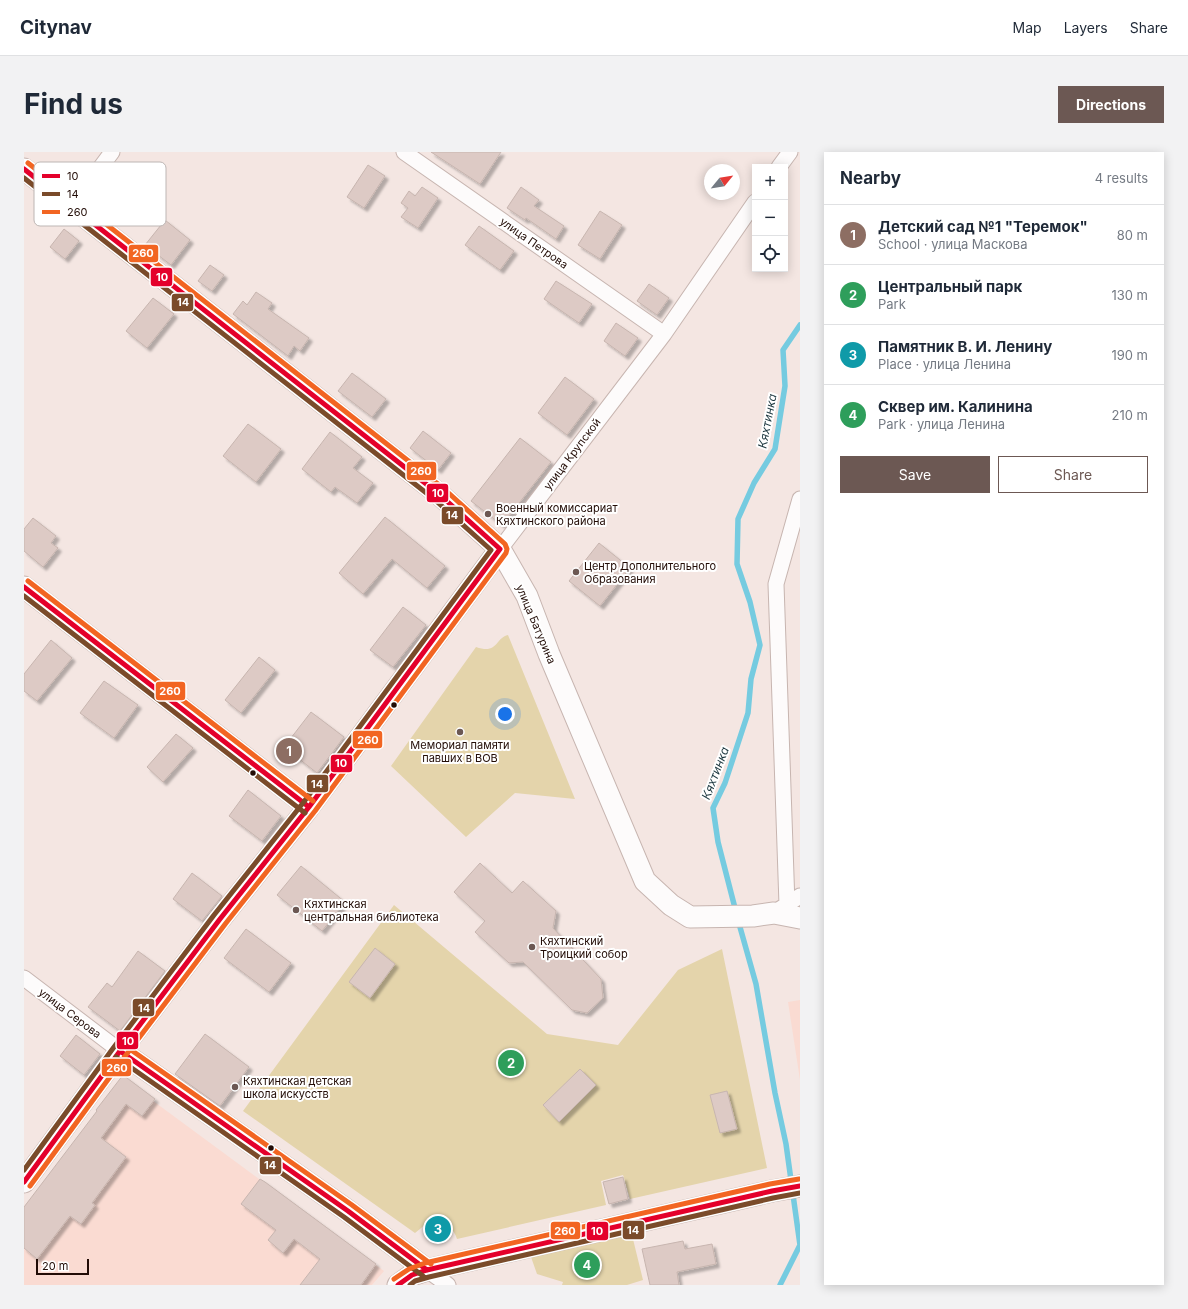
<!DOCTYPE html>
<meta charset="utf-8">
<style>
:root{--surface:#fff;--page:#f2f2f3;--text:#1f2937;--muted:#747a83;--line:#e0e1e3;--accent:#6c5853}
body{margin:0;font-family:Inter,sans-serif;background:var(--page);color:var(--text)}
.controls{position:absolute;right:12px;top:12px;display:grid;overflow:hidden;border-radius:0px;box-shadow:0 2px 10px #0003}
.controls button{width:36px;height:36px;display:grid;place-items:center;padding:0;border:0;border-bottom:1px solid var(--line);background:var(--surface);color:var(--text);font:20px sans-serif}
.compass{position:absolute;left:680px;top:12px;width:36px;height:36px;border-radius:50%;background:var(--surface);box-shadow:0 2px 10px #0003;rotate:60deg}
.scale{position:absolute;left:12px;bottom:10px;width:53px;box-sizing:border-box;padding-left:4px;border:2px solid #220c06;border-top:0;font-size:11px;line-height:14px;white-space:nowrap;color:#220c06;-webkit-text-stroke:3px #fff;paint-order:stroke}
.you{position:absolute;left:481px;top:562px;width:14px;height:14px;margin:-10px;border:3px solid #fff;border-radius:50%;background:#1a73e8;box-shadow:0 0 0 6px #1a73e833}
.badge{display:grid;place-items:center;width:26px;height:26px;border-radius:50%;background:var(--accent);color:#fff;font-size:13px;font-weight:700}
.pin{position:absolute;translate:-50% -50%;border:2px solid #fff;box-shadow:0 1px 4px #0006}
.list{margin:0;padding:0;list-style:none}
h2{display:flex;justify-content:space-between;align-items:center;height:52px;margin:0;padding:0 16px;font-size:17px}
h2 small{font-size:13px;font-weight:400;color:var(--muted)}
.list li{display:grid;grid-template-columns:26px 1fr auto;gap:12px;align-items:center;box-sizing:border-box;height:60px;padding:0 16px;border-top:1px solid var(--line)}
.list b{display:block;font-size:15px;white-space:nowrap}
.list p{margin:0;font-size:13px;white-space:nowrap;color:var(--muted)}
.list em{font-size:13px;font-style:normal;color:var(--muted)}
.actions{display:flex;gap:8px;padding:12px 16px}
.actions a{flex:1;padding:9px 0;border:1px solid var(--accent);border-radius:0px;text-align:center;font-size:14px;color:var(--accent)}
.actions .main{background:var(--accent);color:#fff}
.icon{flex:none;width:22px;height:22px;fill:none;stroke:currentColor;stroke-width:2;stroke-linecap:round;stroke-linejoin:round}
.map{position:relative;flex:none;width:776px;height:1133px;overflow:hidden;border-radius:0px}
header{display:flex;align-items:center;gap:24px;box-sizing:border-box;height:56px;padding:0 20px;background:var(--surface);border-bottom:1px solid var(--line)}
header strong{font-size:19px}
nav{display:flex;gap:22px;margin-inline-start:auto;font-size:14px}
.intro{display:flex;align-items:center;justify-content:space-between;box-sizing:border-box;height:96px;padding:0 24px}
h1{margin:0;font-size:28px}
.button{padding:10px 18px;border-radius:0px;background:var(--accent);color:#fff;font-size:14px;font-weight:700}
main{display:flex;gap:24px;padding:0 24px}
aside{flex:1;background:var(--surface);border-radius:0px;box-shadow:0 2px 10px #0003}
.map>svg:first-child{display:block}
</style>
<header>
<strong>Citynav</strong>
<nav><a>Map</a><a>Layers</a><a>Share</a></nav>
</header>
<div class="intro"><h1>Find us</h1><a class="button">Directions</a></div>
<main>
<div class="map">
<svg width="776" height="1133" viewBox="0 0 776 1133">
<defs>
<filter id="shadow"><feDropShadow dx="3.5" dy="3.5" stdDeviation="1" flood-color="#0004"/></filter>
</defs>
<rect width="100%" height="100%" fill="#f4e6e2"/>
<path fill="#fadbd2" d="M 776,848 L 776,928 L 764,850 Z
M 102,929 L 360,1119 L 348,1133 L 0,1133 L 0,1055 Z"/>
<path fill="#e4d4ab" d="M 484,483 L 551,647 L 491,641 L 442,685 L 367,614 L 452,495 C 474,503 471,486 484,483 Z
M 370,753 L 523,882 L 594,893 L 654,818 L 698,797 L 743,1016 L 606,1047 L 599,1023 L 577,1029 L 582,1053 L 433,1087 C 430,1076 418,1066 406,1070 C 401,1072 396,1077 391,1081 L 219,959 Z
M 608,1083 L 619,1128 L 603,1133 L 538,1133 L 539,1130 L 513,1122 L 507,1105 Z"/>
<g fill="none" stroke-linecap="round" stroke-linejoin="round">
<path stroke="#75cbe0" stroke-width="5.5" d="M 712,760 L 694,690 L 689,656 L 701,631 L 724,561 L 727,527 L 736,493 L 726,450 L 713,412 L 714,367 L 730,331 L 751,297 L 761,234 L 759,198 L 776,173
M 714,768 L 732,832 L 751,941 L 762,992 L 776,1093 L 756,1133"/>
</g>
<path fill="#ddcac5" stroke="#c7b5af" filter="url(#shadow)" d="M 407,0 L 477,0 L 456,32 Z
M 344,13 L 361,24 L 340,56 L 323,45 Z
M 398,35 L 414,46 L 394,76 L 377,65 L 384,56 L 377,51 L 385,39 L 391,44 Z
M 497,35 L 515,48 L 510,54 L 540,74 L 532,87 L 502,66 L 501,68 L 483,56 Z
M 576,59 L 598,73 L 576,107 L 554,93 Z
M 141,68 L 166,88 L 147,113 L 121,93 Z
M 455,74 L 490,99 L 476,118 L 441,93 Z
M 40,77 L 55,89 L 41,107 L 26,95 Z
M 186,113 L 200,123 L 188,139 L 174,129 Z
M 532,129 L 568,152 L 555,171 L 520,147 Z
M 625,132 L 645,146 L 633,163 L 613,149 Z
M 232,140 L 248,151 L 244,157 L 285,186 L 276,199 L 270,194 L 264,204 L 209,162 L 219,149 L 223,153 Z
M 129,146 L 150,162 L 123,196 L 102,179 Z
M 592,171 L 614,186 L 601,204 L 580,189 Z
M 328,221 L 362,247 L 348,265 L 314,239 Z
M 541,225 L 570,247 L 543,283 L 514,261 Z
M 224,272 L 257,297 L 232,330 L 199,304 Z
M 399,279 L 427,301 L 414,318 L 386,296 Z
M 306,280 L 338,305 L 329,316 L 349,331 L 333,351 L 311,335 L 307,340 L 278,317 Z
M 496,286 L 527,310 L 478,373 L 447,349 Z
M 361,365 L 421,414 L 403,436 L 368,407 L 339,442 L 315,421 Z
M 9,366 L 32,384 L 27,391 L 34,396 L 19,415 L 0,399 L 0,377 Z
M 575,391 L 606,416 L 576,454 L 545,429 Z
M 379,455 L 402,473 L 369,515 L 346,498 Z
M 27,488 L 48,506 L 13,549 L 0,539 L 0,522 Z
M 235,505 L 251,518 L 217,561 L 201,548 Z
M 80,529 L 114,553 L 90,586 L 56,561 Z
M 287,560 L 320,585 L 293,621 L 260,595 Z
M 152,582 L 169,596 L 139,630 L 123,615 Z
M 224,638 L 257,664 L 238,689 L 205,664 Z
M 456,711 L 488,741 L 499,729 L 532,759 L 529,776 L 577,827 L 579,846 L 563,861 L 548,858 L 499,810 L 485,811 L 451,780 L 461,769 L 430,740 Z
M 277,714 L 321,750 L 298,779 L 253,743 Z
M 168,721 L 198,744 L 178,769 L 149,747 Z
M 222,777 L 267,811 L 245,840 L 200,806 Z
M 351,796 L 371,812 L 346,846 L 325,830 Z
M 114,799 L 141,819 L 96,879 L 64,855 L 83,831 L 88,835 Z
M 181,882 L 225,915 L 196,954 L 151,922 Z
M 52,883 L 76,902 L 60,923 L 36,904 Z
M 556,917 L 572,933 L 535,970 L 519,953 Z
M 99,923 L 131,947 L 118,964 L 102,952 L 77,986 L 102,1005 L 68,1051 L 71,1053 L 57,1072 L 46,1064 L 13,1107 L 0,1096 L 0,1055 L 73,959 L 72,958 Z
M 703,939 L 713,977 L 696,981 L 686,943 Z
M 599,1025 L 604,1047 L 585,1052 L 579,1030 Z
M 236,1027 L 241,1030 L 352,1112 L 337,1133 L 276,1133 L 296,1107 L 270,1087 L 259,1101 L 244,1088 L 252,1078 L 217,1052 Z
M 659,1089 L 661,1097 L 688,1092 L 692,1112 L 653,1120 L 655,1133 L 626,1133 L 618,1097 Z"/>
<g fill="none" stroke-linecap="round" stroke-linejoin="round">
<defs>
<path id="street" d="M 380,0 L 640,182
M 755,15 L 766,0
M 48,54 L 88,0
M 476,397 L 640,182 L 731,50
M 763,753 L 752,432 L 776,347
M 756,757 L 776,744
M 0,826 L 96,899
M 403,1118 L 424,1133"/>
<path id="secondary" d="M 0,17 L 415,342 L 476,397 L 503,444 L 525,502 L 621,729 L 647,753 L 666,765 L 729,764 L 750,761 L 776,766
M 0,435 L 285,655
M 96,899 L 324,1059 L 403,1118
M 0,1030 L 96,899 L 196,767 L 285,655 L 476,397
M 374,1133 L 388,1123 L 403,1118 L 748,1039 L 776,1034"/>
</defs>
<use href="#street" stroke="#c7b5b0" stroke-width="17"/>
<use href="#secondary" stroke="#c7b5b0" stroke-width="23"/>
<use href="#street" stroke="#fdfbfb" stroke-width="15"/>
<use href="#secondary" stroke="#fdfbfb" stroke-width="21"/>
<defs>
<path id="bus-1" d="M 0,17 L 415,342 L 476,397 L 285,655 L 196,767 L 96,899 L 0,1030
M 0,435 L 285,655
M 96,899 L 324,1059 L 403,1118
M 374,1133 L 388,1123 L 403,1118 L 748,1039 L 776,1034"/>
<path id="bus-2" d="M 0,26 L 410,347 L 467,398 L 279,651 L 190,763 L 90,895 L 0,1018
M 0,444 L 281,661
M 92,905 L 320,1065 L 399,1124
M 386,1133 L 391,1129 L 405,1125 L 749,1046 L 776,1041"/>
<path id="bus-3" d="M 4,11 L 419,336 L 481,392 L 483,397 L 482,401 L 291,659 L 202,771 L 102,903 L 6,1034
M 4,429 L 289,649
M 100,893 L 328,1053 L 407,1112
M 370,1127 L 385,1117 L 401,1111 L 746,1032 L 775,1027"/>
</defs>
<use href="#bus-1" stroke="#fff" stroke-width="8"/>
<use href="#bus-2" stroke="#fff" stroke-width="8"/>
<use href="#bus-3" stroke="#fff" stroke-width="8"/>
<use href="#bus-1" stroke="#e4002b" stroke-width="5"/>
<use href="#bus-2" stroke="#7a4b2a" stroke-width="5"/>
<use href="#bus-3" stroke="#f26522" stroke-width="5"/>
</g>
<g fill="#6c5853" stroke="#fff" stroke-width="1.5">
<circle cx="464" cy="362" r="4"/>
<circle cx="552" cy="420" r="4"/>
<circle cx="436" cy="580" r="4"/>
<circle cx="272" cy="758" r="4"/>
<circle cx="508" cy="795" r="4"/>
<circle cx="211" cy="935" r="4"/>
</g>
<g fill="#220c06" stroke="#fff" stroke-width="1.5">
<circle cx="370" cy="553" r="3.5"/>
<circle cx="229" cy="621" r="3.5"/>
<circle cx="247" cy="996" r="3.5"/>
</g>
<g text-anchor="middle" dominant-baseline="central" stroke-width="4" stroke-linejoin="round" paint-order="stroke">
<g font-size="11" fill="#220c06" stroke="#fff">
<text transform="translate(510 91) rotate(35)">улица Петрова</text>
<text transform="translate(548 302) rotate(-53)">улица Крупской</text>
<text transform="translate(512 472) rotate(67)">улица Батурина</text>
<text transform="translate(46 861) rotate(37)">улица Серова</text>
</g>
<g font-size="11" fill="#220c06" stroke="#fff" text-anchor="start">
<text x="472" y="356">Военный комиссариат<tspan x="472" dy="13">Кяхтинского района</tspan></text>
<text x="560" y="414">Центр Дополнительного<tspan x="560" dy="13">Образования</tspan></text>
<text x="436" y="593" text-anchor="middle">Мемориал памяти<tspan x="436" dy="13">павших в ВОВ</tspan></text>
<text x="280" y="752">Кяхтинская<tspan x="280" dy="13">центральная библиотека</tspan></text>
<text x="516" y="789">Кяхтинский<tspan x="516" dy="13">Троицкий собор</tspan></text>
<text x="219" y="929">Кяхтинская детская<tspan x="219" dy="13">школа искусств</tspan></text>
</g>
<g font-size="12" font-style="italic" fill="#1b363e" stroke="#fff">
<text transform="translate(743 269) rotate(-79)">Кяхтинка</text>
<text transform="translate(691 621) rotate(-69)">Кяхтинка</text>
</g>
</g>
<rect x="10" y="10" width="132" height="64" rx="6" fill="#fff" stroke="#bdb6b4" stroke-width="1"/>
<rect x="18" y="22" width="18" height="4" fill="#e4002b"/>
<rect x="18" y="40" width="18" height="4" fill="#7a4b2a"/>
<rect x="18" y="58" width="18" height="4" fill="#f26522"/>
<g font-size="11" fill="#220c06">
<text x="43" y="28">10</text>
<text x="43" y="46">14</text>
<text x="43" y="64">260</text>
</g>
<g stroke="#fff" stroke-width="1.5">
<rect x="104" y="92" width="31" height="19" rx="4" fill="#f26522"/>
<rect x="126" y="115" width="23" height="20" rx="4" fill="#e4002b"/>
<rect x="147" y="141" width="23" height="19" rx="4" fill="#7a4b2a"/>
<rect x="382" y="309" width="31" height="20" rx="4" fill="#f26522"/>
<rect x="402" y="331" width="23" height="20" rx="4" fill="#e4002b"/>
<rect x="417" y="354" width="23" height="19" rx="4" fill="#7a4b2a"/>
<rect x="131" y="529" width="31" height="20" rx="4" fill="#f26522"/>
<rect x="328" y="578" width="31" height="19" rx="4" fill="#f26522"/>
<rect x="306" y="602" width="23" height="19" rx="4" fill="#e4002b"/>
<rect x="282" y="622" width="23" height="19" rx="4" fill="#7a4b2a"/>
<rect x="108" y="846" width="23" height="19" rx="4" fill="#7a4b2a"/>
<rect x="92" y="879" width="23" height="19" rx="4" fill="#e4002b"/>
<rect x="77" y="906" width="31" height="19" rx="4" fill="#f26522"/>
<rect x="235" y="1004" width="23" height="19" rx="4" fill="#7a4b2a"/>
<rect x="598" y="1068" width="23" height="20" rx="4" fill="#7a4b2a"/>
<rect x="526" y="1069" width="31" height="19" rx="4" fill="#f26522"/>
<rect x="562" y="1069" width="23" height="20" rx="4" fill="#e4002b"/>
</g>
<g font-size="11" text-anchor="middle" font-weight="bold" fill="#fff">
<text x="119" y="105">260</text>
<text x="138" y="129">10</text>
<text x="159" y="154">14</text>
<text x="397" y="323">260</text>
<text x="414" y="345">10</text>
<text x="428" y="367">14</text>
<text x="146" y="543">260</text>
<text x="344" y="592">260</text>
<text x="317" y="615">10</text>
<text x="293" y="636">14</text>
<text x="120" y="860">14</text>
<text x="104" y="893">10</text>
<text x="93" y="920">260</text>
<text x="246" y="1017">14</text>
<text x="609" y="1082">14</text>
<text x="541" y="1083">260</text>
<text x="573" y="1083">10</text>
</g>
</svg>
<div class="controls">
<button>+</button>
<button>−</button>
<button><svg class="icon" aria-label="locate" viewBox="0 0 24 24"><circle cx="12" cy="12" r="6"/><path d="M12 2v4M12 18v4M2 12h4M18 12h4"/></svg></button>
</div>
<svg class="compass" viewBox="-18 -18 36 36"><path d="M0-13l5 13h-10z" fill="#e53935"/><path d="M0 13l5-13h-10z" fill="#747a83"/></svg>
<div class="scale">20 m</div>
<div class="you"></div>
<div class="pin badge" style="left:265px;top:599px;background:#8d6e63">1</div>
<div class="pin badge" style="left:487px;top:911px;background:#2e9e5b">2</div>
<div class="pin badge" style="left:414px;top:1077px;background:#0f9aa8">3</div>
<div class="pin badge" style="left:563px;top:1113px;background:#2e9e5b">4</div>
</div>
<aside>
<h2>Nearby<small>4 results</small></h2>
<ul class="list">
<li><span class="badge" style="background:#8d6e63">1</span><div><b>Детский сад №1 &quot;Теремок&quot;</b><p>School · улица Маскова</p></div><em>80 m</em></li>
<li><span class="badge" style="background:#2e9e5b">2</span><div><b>Центральный парк</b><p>Park</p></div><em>130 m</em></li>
<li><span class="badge" style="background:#0f9aa8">3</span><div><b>Памятник В. И. Ленину</b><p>Place · улица Ленина</p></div><em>190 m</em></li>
<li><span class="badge" style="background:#2e9e5b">4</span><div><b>Сквер им. Калинина</b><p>Park · улица Ленина</p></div><em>210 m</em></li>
</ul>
<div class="actions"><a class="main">Save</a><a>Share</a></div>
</aside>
</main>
